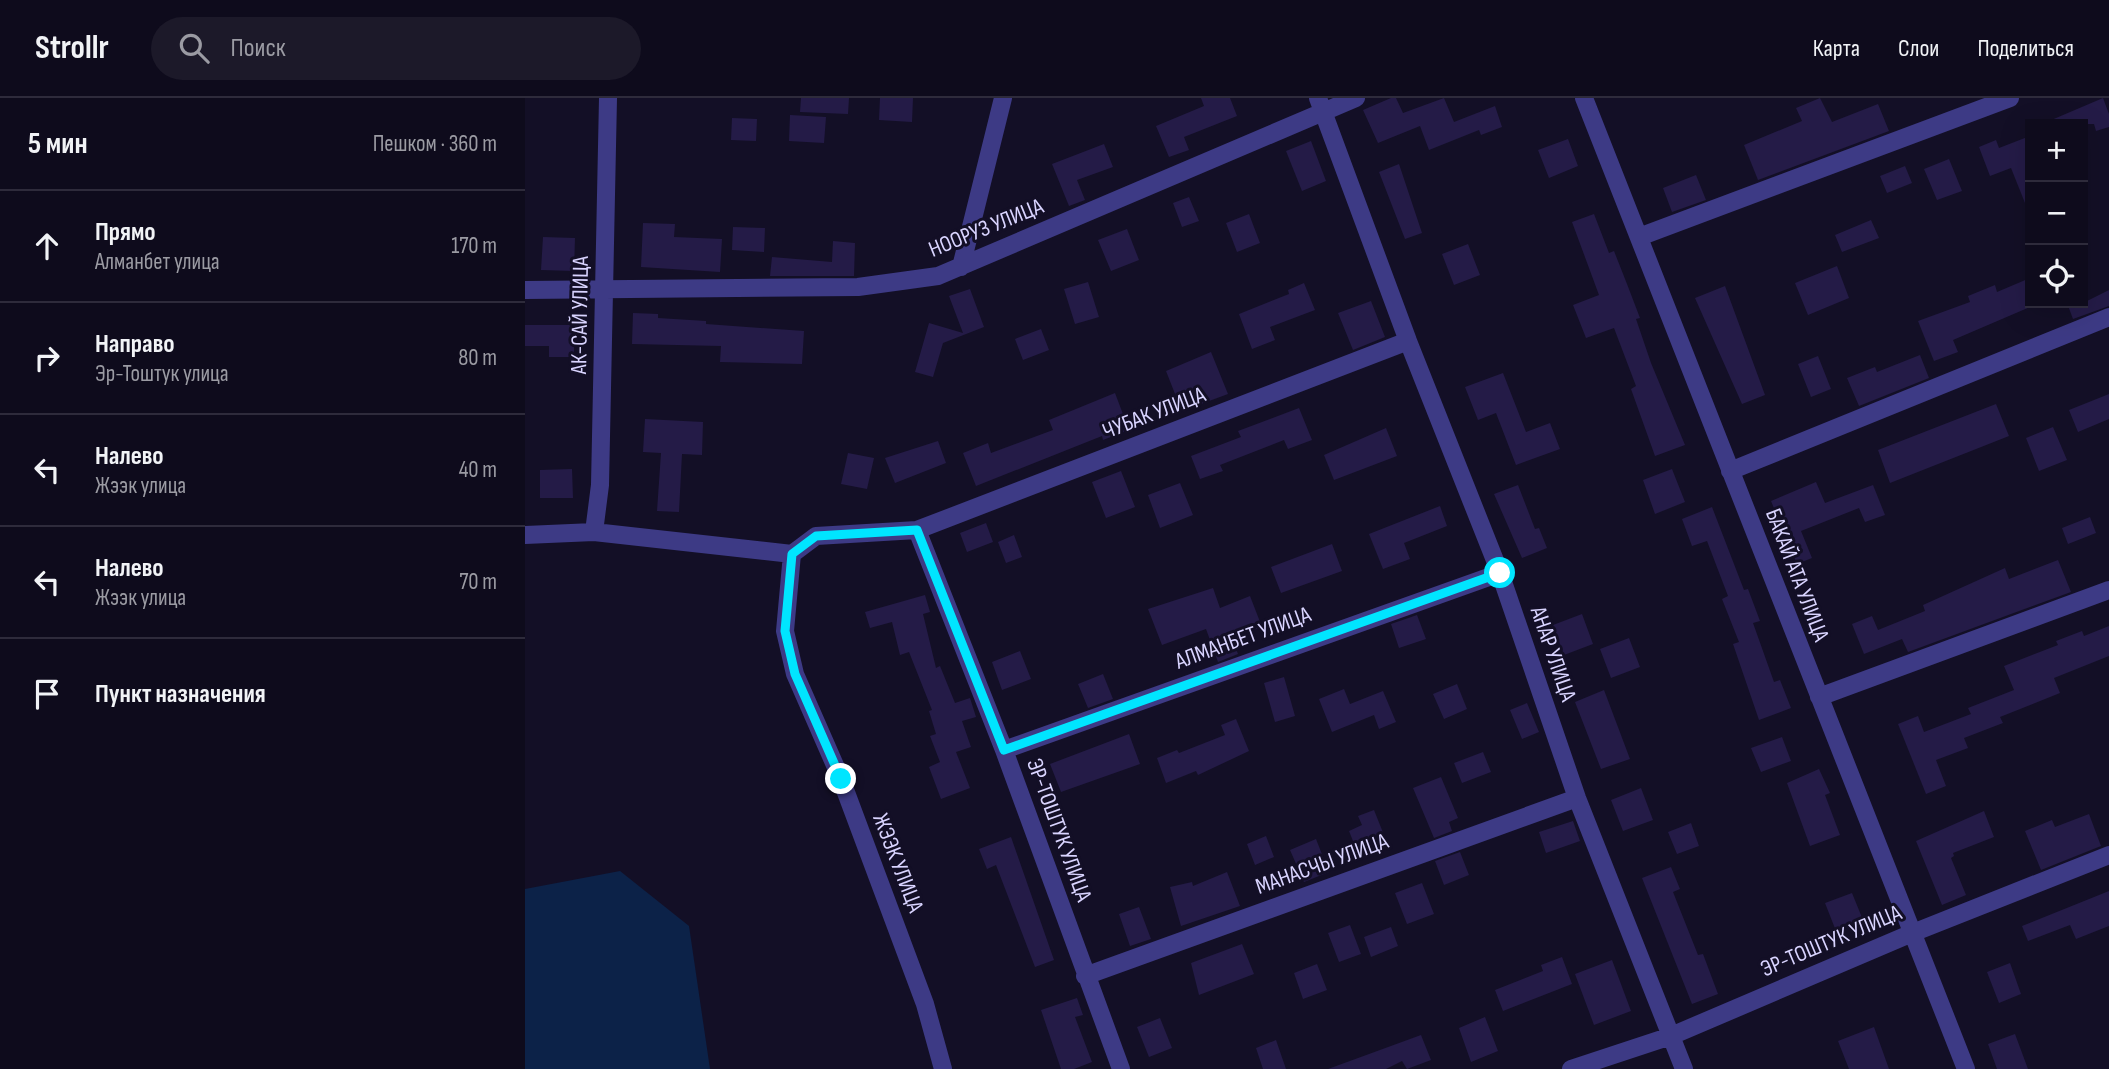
<!DOCTYPE html>
<html lang="ru">
<meta charset="utf-8">
<style>
:root{--surface:#0e0b1c;--page:#1c1929;--text:#f1f3f6;--muted:#9b9ba3;--line:#2e2b3b}
body{margin:0;font-family:"Sofia Sans Condensed",sans-serif;background:var(--page);color:var(--text)}
.controls{position:absolute;right:21px;top:21px;display:grid;overflow:hidden;border-radius:0px;box-shadow:0 7px 28px #0002}
.controls button{width:63px;height:63px;display:grid;place-items:center;padding:0;border:0;border-bottom:2px solid var(--line);background:var(--surface);color:var(--text);font:35px sans-serif}
.stop{position:absolute;width:21px;height:21px;margin:-16px;border:5px solid #00e5ff;border-radius:50%;background:#fff}
.stop.end{background:#00e5ff;border-color:#fff;box-shadow:0 2px 7px #0008}
.list{margin:0;padding:0;list-style:none}
h2{display:flex;justify-content:space-between;align-items:center;height:91px;margin:0;padding:0 28px;font-size:30px}
h2 small{font-size:23px;font-weight:400;color:var(--muted)}
.list li{display:grid;grid-template-columns:46px 1fr auto;gap:21px;align-items:center;box-sizing:border-box;height:112px;padding:0 28px;border-top:2px solid var(--line)}
.list b{display:block;font-size:26px;white-space:nowrap}
.list p{margin:0;font-size:23px;white-space:nowrap;color:var(--muted)}
.list em{font-size:23px;font-style:normal;color:var(--muted)}
.icon{flex:none;width:38px;height:38px;fill:none;stroke:currentColor;stroke-width:2;stroke-linecap:round;stroke-linejoin:round}
.map{position:relative;flex:none;width:1584px;height:971px;overflow:hidden}
header{display:flex;align-items:center;gap:42px;box-sizing:border-box;height:98px;padding:0 35px;background:var(--surface);border-bottom:2px solid var(--line)}
header strong{font-size:33px}
nav{display:flex;gap:38px;margin-inline-start:auto;font-size:24px}
.search{width:490px;height:63px;background:var(--page);display:flex;align-items:center;gap:18px;box-sizing:border-box;padding:0 24px;border-radius:38px;color:var(--muted);font-size:26px}
main{display:flex}
aside{flex:1;background:var(--surface)}
.map>svg:first-child{display:block}
</style>
<header>
<strong>Strollr</strong>
<div class="search"><svg class="icon" aria-label="search" viewBox="0 0 24 24"><circle cx="10" cy="10" r="6"/><path d="M15 15l6 6"/></svg>Поиск</div>
<nav><a>Карта</a><a>Слои</a><a>Поделиться</a></nav>
</header>
<main>
<aside>
<h2>5 мин<small>Пешком · 360 m</small></h2>
<ul class="list">
<li><svg class="icon" aria-label="ahead" viewBox="0 0 24 24"><path d="M12 20V5M6 11l6-6 6 6"/></svg><div><b>Прямо</b><p>Алманбет улица</p></div><em>170 m</em></li>
<li><svg class="icon" aria-label="right" viewBox="0 0 24 24"><path d="M7 20v-9h11M14 6l5 5-5 5"/></svg><div><b>Направо</b><p>Эр-Тоштук улица</p></div><em>80 m</em></li>
<li><svg class="icon" aria-label="left" viewBox="0 0 24 24"><path d="M17 20v-9H6M10 6l-5 5 5 5"/></svg><div><b>Налево</b><p>Жээк улица</p></div><em>40 m</em></li>
<li><svg class="icon" aria-label="left" viewBox="0 0 24 24"><path d="M17 20v-9H6M10 6l-5 5 5 5"/></svg><div><b>Налево</b><p>Жээк улица</p></div><em>70 m</em></li>
<li><svg class="icon" aria-label="arrive" viewBox="0 0 24 24"><path d="M6 21V4h12l-3 4 3 4H6"/></svg><div><b>Пункт назначения</b></div></li>
</ul>
</aside>
<div class="map">
<svg width="1584" height="971" viewBox="0 0 1584 971">
<rect width="100%" height="100%" fill="#130f26"/>
<path fill="#0c2248" d="M 95,773 L 164,828 L 185,971 L 0,971 L 0,791 Z"/>
<path fill="#241b47" d="M 276,0 L 324,0 L 323,16 L 275,14 Z
M 355,0 L 388,0 L 387,24 L 354,22 Z
M 676,0 L 705,0 L 712,18 L 659,39 L 664,52 L 644,59 L 631,28 L 679,8 Z
M 866,0 L 871,0 L 878,15 L 919,0 L 929,24 L 970,8 L 977,29 L 956,37 L 954,32 L 904,52 L 895,28 L 853,45 L 838,12 Z
M 1295,0 L 1307,24 L 1353,6 L 1364,33 L 1233,82 L 1219,47 L 1277,23 L 1271,10 Z
M 1578,0 L 1584,16 L 1584,29 L 1571,33 L 1569,26 L 1517,26 Z
M 265,17 L 301,19 L 299,45 L 264,43 Z
M 207,20 L 232,21 L 231,43 L 206,42 Z
M 1505,38 L 1505,115 L 1504,115 L 1486,70 L 1465,78 L 1454,49 L 1471,42 L 1474,50 Z
M 1043,41 L 1053,68 L 1024,80 L 1013,52 Z
M 786,43 L 801,83 L 777,93 L 761,53 Z
M 579,46 L 588,69 L 552,82 L 560,102 L 544,108 L 527,66 Z
M 1424,61 L 1437,93 L 1412,102 L 1399,71 Z
M 874,66 L 897,135 L 880,141 L 854,74 Z
M 1380,68 L 1387,85 L 1362,95 L 1355,78 Z
M 1171,77 L 1181,102 L 1147,114 L 1138,90 Z
M 664,99 L 674,123 L 657,129 L 648,105 Z
M 724,116 L 735,145 L 712,154 L 701,125 Z
M 1069,116 L 1084,155 L 1089,153 L 1102,186 L 1115,220 L 1111,221 L 1126,265 L 1160,347 L 1130,358 L 1106,291 L 1111,288 L 1089,230 L 1061,240 L 1048,207 L 1074,197 L 1047,124 Z
M 1346,122 L 1354,140 L 1317,154 L 1310,137 Z
M 118,125 L 150,126 L 149,139 L 197,141 L 195,174 L 116,169 Z
M 208,129 L 240,130 L 239,154 L 207,152 Z
M 602,131 L 614,162 L 586,173 L 573,142 Z
M 18,139 L 50,140 L 49,173 L 16,172 Z
M 308,143 L 330,145 L 329,178 L 245,178 L 247,159 L 307,164 Z
M 943,146 L 955,177 L 929,187 L 917,156 Z
M 1312,168 L 1324,200 L 1283,217 L 1270,185 Z
M 1505,180 L 1505,209 L 1428,242 L 1433,254 L 1409,263 L 1393,223 L 1445,204 L 1443,198 L 1470,187 L 1472,194 Z
M 563,184 L 574,219 L 550,226 L 539,191 Z
M 779,185 L 790,212 L 745,229 L 750,242 L 727,251 L 714,216 L 764,196 L 763,192 Z
M 1200,188 L 1240,297 L 1217,306 L 1170,200 Z
M 445,191 L 459,229 L 418,245 L 408,279 L 390,274 L 404,225 L 438,235 L 424,198 Z
M 1584,192 L 1584,208 L 1548,221 L 1542,205 L 1558,205 Z
M 846,203 L 860,239 L 828,252 L 813,215 Z
M 108,215 L 133,216 L 133,220 L 181,223 L 181,226 L 279,233 L 277,266 L 195,264 L 196,248 L 107,246 Z
M 0,227 L 49,227 L 49,259 L 24,259 L 24,248 L 0,248 Z
M 516,231 L 524,252 L 498,262 L 490,241 Z
M 686,254 L 703,296 L 676,306 L 673,299 L 654,306 L 641,273 Z
M 1395,257 L 1404,280 L 1334,308 L 1322,280 L 1350,269 L 1352,274 Z
M 1293,258 L 1306,291 L 1286,299 L 1273,266 Z
M 978,275 L 1001,334 L 1025,325 L 1035,351 L 991,367 L 971,315 L 953,322 L 940,289 Z
M 590,295 L 604,332 L 578,342 L 577,338 L 451,388 L 438,355 L 463,345 L 466,355 L 528,332 L 524,322 Z
M 1584,296 L 1584,321 L 1553,334 L 1544,312 Z
M 1471,306 L 1484,338 L 1365,385 L 1353,352 Z
M 774,310 L 787,342 L 763,351 L 759,342 L 695,367 L 698,373 L 675,381 L 666,358 L 716,339 L 713,333 Z
M 120,321 L 178,324 L 177,357 L 157,356 L 154,414 L 132,413 L 136,355 L 118,354 Z
M 1528,329 L 1542,362 L 1514,373 L 1501,340 Z
M 861,330 L 872,358 L 809,382 L 799,357 Z
M 413,343 L 421,365 L 370,385 L 360,360 Z
M 323,355 L 349,360 L 342,391 L 316,386 Z
M 47,371 L 48,400 L 15,400 L 15,372 Z
M 1147,371 L 1160,404 L 1130,416 L 1118,382 Z
M 596,373 L 610,409 L 581,420 L 567,384 Z
M 1291,384 L 1300,405 L 1348,387 L 1360,417 L 1340,424 L 1334,410 L 1276,433 L 1287,460 L 1272,466 L 1246,403 Z
M 655,385 L 668,417 L 635,430 L 623,397 Z
M 993,387 L 1010,431 L 1014,430 L 1022,450 L 997,460 L 969,396 Z
M 915,408 L 922,428 L 879,445 L 885,461 L 858,471 L 844,436 Z
M 1187,409 L 1219,492 L 1223,491 L 1235,523 L 1228,525 L 1249,584 L 1255,582 L 1266,610 L 1234,622 L 1208,546 L 1214,544 L 1197,501 L 1203,498 L 1182,443 L 1167,448 L 1157,421 Z
M 1565,419 L 1571,435 L 1543,446 L 1537,430 Z
M 461,425 L 468,444 L 442,454 L 435,435 Z
M 489,437 L 497,459 L 481,465 L 473,444 Z
M 807,446 L 817,473 L 756,495 L 746,469 Z
M 1533,462 L 1546,494 L 1383,554 L 1377,541 L 1339,556 L 1327,526 L 1347,518 L 1353,532 L 1400,513 L 1398,507 L 1480,470 L 1484,481 Z
M 688,490 L 695,510 L 725,498 L 737,529 L 707,540 L 713,556 L 693,564 L 681,531 L 637,547 L 623,511 Z
M 400,497 L 405,514 L 398,516 L 411,570 L 415,568 L 430,605 L 445,600 L 451,619 L 437,623 L 446,649 L 431,654 L 445,690 L 416,701 L 404,669 L 415,664 L 405,638 L 411,636 L 404,613 L 407,612 L 384,554 L 375,557 L 367,524 L 345,530 L 340,514 Z
M 1057,516 L 1068,546 L 1039,557 L 1028,527 Z
M 892,517 L 901,541 L 874,550 L 866,526 Z
M 1584,528 L 1584,558 L 1529,580 L 1535,595 L 1475,619 L 1478,625 L 1439,640 L 1443,650 L 1411,662 L 1421,688 L 1401,696 L 1373,626 L 1393,618 L 1399,634 L 1446,616 L 1443,610 L 1489,592 L 1479,568 L 1533,547 L 1531,543 L 1557,533 L 1559,538 Z
M 1104,540 L 1115,569 L 1086,580 L 1075,551 Z
M 495,553 L 506,581 L 477,592 L 467,564 Z
M 578,576 L 588,601 L 563,610 L 553,586 Z
M 759,579 L 770,618 L 750,624 L 739,585 Z
M 932,586 L 942,611 L 919,621 L 908,596 Z
M 819,591 L 825,606 L 858,593 L 871,624 L 854,631 L 849,617 L 807,634 L 794,601 Z
M 1079,592 L 1105,661 L 1076,671 L 1050,604 Z
M 1002,605 L 1014,634 L 997,641 L 985,612 Z
M 711,621 L 724,653 L 673,677 L 671,673 L 641,685 L 632,660 L 652,652 L 654,655 L 700,637 L 696,627 Z
M 604,636 L 615,666 L 536,694 L 525,666 Z
M 1257,639 L 1266,663 L 1236,674 L 1226,650 Z
M 958,654 L 966,674 L 937,685 L 929,665 Z
M 1294,671 L 1305,695 L 1300,697 L 1315,737 L 1285,748 L 1262,685 Z
M 916,679 L 933,720 L 924,724 L 927,733 L 909,740 L 888,690 Z
M 1116,690 L 1128,722 L 1098,733 L 1086,702 Z
M 849,712 L 863,747 L 834,758 L 824,733 L 837,727 L 833,718 Z
M 1459,713 L 1469,739 L 1428,755 L 1429,758 L 1426,760 L 1441,797 L 1417,807 L 1391,743 Z
M 1564,716 L 1576,748 L 1516,772 L 1500,733 L 1527,722 L 1530,729 Z
M 1048,723 L 1055,743 L 1021,755 L 1014,734 Z
M 1166,725 L 1174,748 L 1152,756 L 1143,734 Z
M 741,738 L 749,759 L 730,767 L 722,746 Z
M 486,739 L 529,862 L 510,869 L 471,767 L 462,771 L 454,751 Z
M 791,741 L 804,774 L 779,784 L 765,752 Z
M 935,754 L 944,777 L 919,787 L 910,763 Z
M 1146,769 L 1155,791 L 1148,794 L 1173,857 L 1178,856 L 1193,896 L 1167,906 L 1117,780 Z
M 702,774 L 715,808 L 656,828 L 645,789 L 667,784 L 668,788 Z
M 897,785 L 909,816 L 882,826 L 870,795 Z
M 1584,793 L 1584,828 L 1551,841 L 1545,827 L 1503,843 L 1497,828 Z
M 1327,795 L 1338,822 L 1311,833 L 1300,805 Z
M 614,809 L 626,841 L 605,848 L 594,816 Z
M 825,827 L 836,856 L 814,864 L 803,835 Z
M 866,829 L 873,848 L 846,859 L 839,839 Z
M 717,846 L 729,876 L 674,897 L 666,865 Z
M 1037,859 L 1047,886 L 978,913 L 970,892 L 1018,873 L 1016,867 Z
M 1087,862 L 1106,913 L 1069,927 L 1050,876 Z
M 1485,865 L 1496,896 L 1474,905 L 1462,874 Z
M 792,866 L 802,892 L 778,901 L 769,875 Z
M 552,900 L 558,917 L 550,919 L 567,964 L 549,971 L 536,971 L 516,912 Z
M 960,919 L 973,953 L 946,964 L 934,930 Z
M 635,920 L 647,950 L 624,959 L 612,929 Z
M 1349,929 L 1364,971 L 1324,971 L 1313,943 Z
M 1490,936 L 1503,971 L 1472,971 L 1463,946 Z
M 896,937 L 906,962 L 882,971 L 877,963 L 861,971 L 803,971 Z
M 751,942 L 761,971 L 738,971 L 731,950 Z"/>
<g fill="none" stroke-linecap="round" stroke-linejoin="round">
<path stroke="#3d3a85" stroke-width="18" d="M 793,0 L 883,243 L 975,475 L 1052,700 L 1159,971
M 1059,0 L 1441,971
M 1114,139 L 1485,0
M 436,169 L 478,0
M 0,192 L 333,189 L 413,178 L 831,0
M 1205,373 L 1584,219
M 392,432 L 479,652 L 596,971
M 69,434 L 75,387 L 83,0
M 0,437 L 69,434 L 267,456 L 291,438 L 392,432 L 883,243
M 267,456 L 260,533 L 270,576 L 316,681 L 400,906 L 418,971
M 1294,599 L 1584,492
M 479,652 L 975,475
M 560,878 L 1052,700
M 1046,971 L 1146,938 L 1385,836 L 1584,757"/>
</g>
<g fill="none" stroke-linecap="round" stroke-linejoin="round">
<path stroke="#00e5ff" stroke-width="9" d="M 316,681 L 270,576 L 260,533 L 267,456 L 291,438 L 392,432 L 479,652 L 975,475"/>
</g>
<g text-anchor="middle" dominant-baseline="central" stroke-width="6" stroke-linejoin="round" paint-order="stroke">
<g font-size="23" fill="#d9d4ff" stroke="#130f26">
<text transform="translate(461 130) rotate(-22)">НООРУЗ УЛИЦА</text>
<text transform="translate(55 217) rotate(-89)">АК-САЙ УЛИЦА</text>
<text transform="translate(629 315) rotate(-21)">ЧУБАК УЛИЦА</text>
<text transform="translate(1272 477) rotate(69)">БАКАЙ АТА УЛИЦА</text>
<text transform="translate(718 540) rotate(-20)">АЛМАНБЕТ УЛИЦА</text>
<text transform="translate(1028 556) rotate(71)">АНАР УЛИЦА</text>
<text transform="translate(534 732) rotate(70)">ЭР-ТОШТУК УЛИЦА</text>
<text transform="translate(373 765) rotate(69)">ЖЭЭК УЛИЦА</text>
<text transform="translate(797 766) rotate(-20)">МАНАСЧЫ УЛИЦА</text>
<text transform="translate(1306 843) rotate(-23)">ЭР-ТОШТУК УЛИЦА</text>
</g>
</g>
</svg>
<div class="controls">
<button>+</button>
<button>−</button>
<button><svg class="icon" aria-label="locate" viewBox="0 0 24 24"><circle cx="12" cy="12" r="6"/><path d="M12 2v4M12 18v4M2 12h4M18 12h4"/></svg></button>
</div>
<div class="stop" style="left:975px;top:475px"></div>
<div class="stop end" style="left:316px;top:681px"></div>
</div>
</main>
